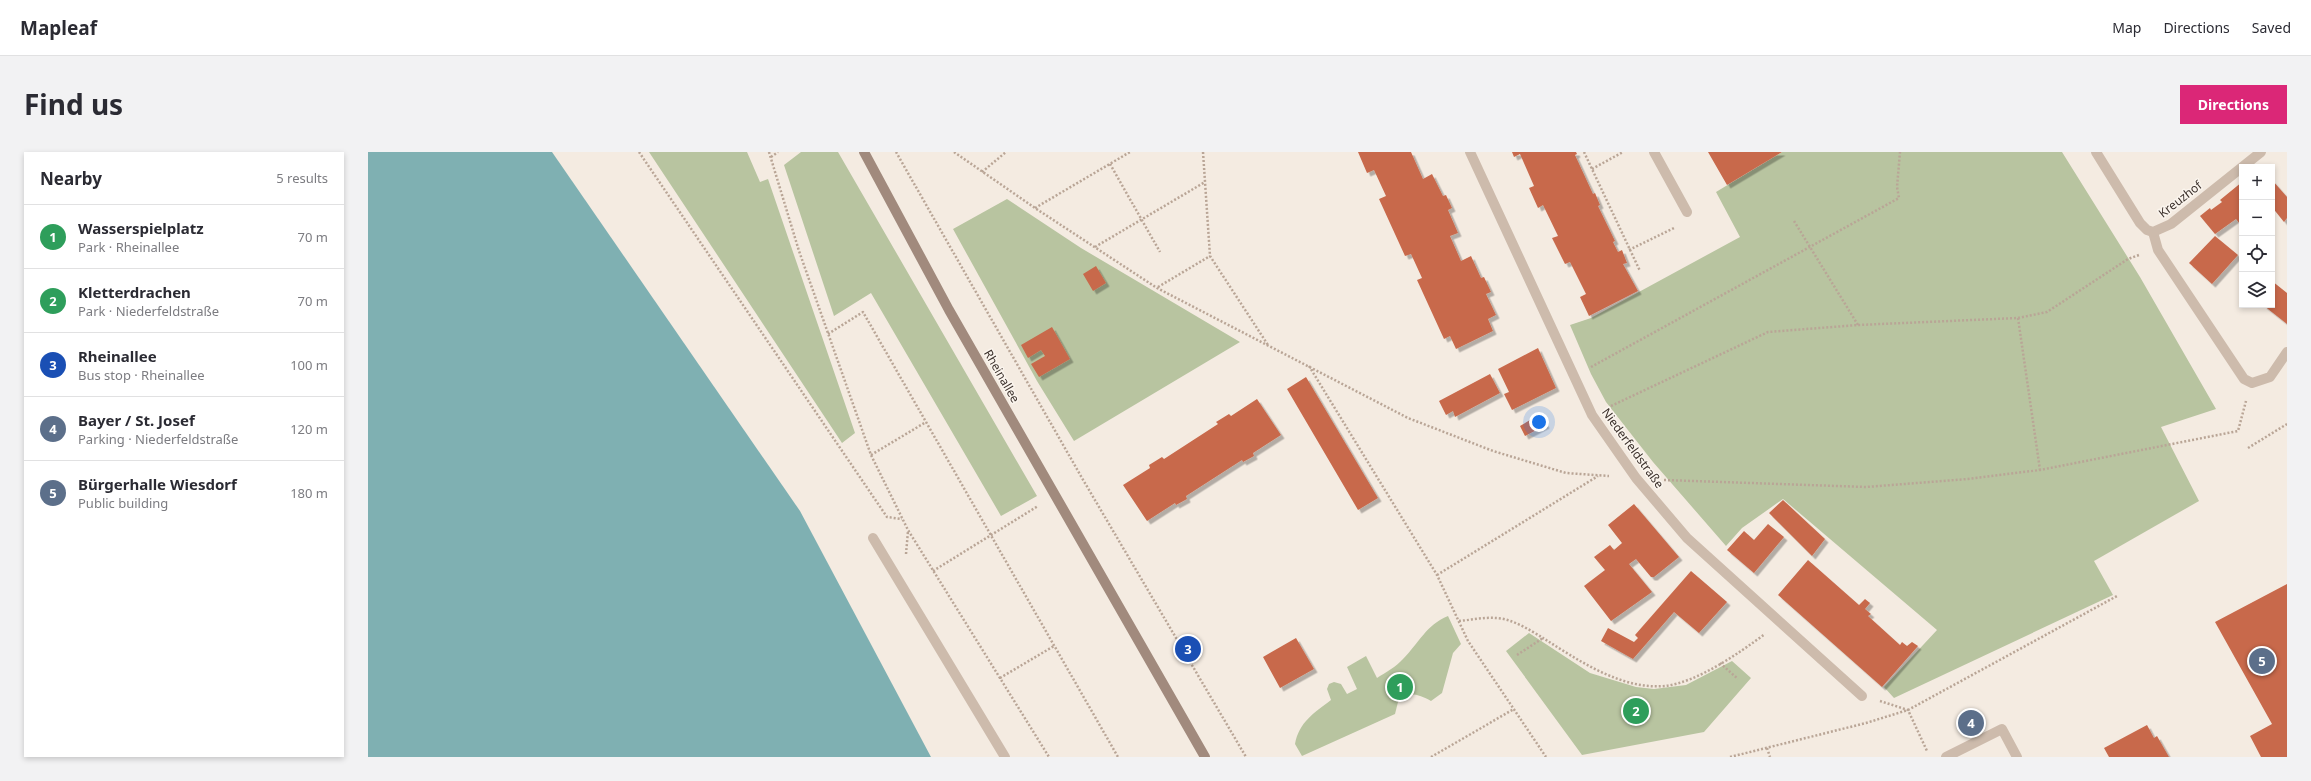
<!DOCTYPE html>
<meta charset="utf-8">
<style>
:root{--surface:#fff;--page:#f2f2f3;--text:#2b2b33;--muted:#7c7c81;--line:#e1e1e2;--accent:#db2777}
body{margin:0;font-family:"Noto Sans",sans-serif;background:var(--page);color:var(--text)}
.controls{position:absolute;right:12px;top:12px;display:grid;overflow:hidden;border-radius:0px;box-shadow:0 2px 6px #0003}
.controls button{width:36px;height:36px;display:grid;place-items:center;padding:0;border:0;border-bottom:1px solid var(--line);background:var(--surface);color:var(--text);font:20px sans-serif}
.you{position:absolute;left:1171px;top:270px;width:14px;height:14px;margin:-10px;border:3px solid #fff;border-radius:50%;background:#1a73e8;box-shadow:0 0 0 6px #1a73e833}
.badge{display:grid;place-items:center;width:26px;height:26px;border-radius:50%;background:var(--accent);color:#fff;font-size:13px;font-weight:700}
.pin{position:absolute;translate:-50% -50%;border:2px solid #fff;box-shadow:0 1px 4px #0006}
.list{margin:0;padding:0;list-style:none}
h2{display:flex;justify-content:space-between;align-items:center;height:52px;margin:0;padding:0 16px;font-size:17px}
h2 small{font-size:13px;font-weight:400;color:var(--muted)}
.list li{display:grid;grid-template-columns:26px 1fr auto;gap:12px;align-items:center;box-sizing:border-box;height:64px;padding:0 16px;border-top:1px solid var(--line)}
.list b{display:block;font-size:15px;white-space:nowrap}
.list p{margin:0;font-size:13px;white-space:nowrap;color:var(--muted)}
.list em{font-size:13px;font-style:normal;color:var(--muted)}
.icon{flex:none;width:22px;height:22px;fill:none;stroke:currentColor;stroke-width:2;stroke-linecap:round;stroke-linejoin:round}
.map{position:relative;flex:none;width:1919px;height:605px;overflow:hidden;border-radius:0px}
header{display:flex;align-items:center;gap:24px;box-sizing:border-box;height:56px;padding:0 20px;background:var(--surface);border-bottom:1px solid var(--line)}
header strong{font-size:19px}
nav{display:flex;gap:22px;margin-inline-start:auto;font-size:14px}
.intro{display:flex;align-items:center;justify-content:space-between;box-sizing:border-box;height:96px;padding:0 24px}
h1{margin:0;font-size:28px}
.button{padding:10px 18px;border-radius:0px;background:var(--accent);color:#fff;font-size:14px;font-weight:700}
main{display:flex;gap:24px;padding:0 24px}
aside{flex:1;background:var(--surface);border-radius:0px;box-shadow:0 2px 6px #0003}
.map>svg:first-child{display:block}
</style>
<header>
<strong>Mapleaf</strong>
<nav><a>Map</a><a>Directions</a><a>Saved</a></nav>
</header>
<div class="intro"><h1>Find us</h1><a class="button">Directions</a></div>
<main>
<aside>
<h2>Nearby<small>5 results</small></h2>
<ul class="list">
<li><span class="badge" style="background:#2e9e5b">1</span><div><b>Wasserspielplatz</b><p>Park · Rheinallee</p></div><em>70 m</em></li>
<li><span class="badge" style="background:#2e9e5b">2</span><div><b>Kletterdrachen</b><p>Park · Niederfeldstraße</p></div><em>70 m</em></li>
<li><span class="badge" style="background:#1a4fb4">3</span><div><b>Rheinallee</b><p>Bus stop · Rheinallee</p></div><em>100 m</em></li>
<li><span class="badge" style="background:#5c6f8a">4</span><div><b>Bayer / St. Josef</b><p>Parking · Niederfeldstraße</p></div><em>120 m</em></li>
<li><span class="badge" style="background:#5c6f8a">5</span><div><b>Bürgerhalle Wiesdorf</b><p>Public building</p></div><em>180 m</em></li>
</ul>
</aside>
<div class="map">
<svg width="1919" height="605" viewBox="0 0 1919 605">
<defs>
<filter id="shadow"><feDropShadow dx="3.5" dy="3.5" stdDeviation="0" flood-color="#0004"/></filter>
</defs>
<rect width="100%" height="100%" fill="#f4ebe1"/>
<path fill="#b8c4a0" d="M 281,0 L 379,0 L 392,30 L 400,27 L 487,281 L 474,291 Z
M 433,0 L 470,0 L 669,344 L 633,364 L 503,141 L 466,164 L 416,13 Z
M 1414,0 L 1694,0 L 1772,125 L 1848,257 L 1793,275 L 1831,349 L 1726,409 L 1745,443 L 1526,546 L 1516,535 L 1569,478 L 1415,347 L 1374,376 L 1358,394 L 1285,310 L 1238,250 L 1223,222 L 1202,173 L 1223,166 L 1372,85 L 1348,40 Z
M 639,47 L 713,96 L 872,190 L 706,289 L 669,229 L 585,77 Z
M 1080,464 L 1093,492 L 1085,501 L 1074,541 L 1063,549 C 1052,543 1042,539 1031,546 L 1027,562 L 934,604 L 927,592 C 931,570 946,561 963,548 L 959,537 L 961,532 L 966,530 L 973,532 L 979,542 L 989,537 L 979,515 L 998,504 L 1009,526 C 1018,520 1028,515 1035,507 C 1051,491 1058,473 1080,464 Z
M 1161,481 L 1222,521 L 1268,535 L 1286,537 L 1318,533 L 1364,509 L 1383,526 L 1336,580 L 1214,603 L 1138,499 Z"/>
<path fill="#7fb0b2" d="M 0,0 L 184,0 L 432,359 L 563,605 L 0,605 Z"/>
<path fill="#c8694b" filter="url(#shadow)" d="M 990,0 L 1043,0 L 1055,27 L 1064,22 L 1075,44 L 1078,43 L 1084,56 L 1080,58 L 1090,81 L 1082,84 L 1093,109 L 1103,104 L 1113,126 L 1116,125 L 1123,140 L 1118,142 L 1128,163 L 1120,167 L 1125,179 L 1088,197 L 1082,184 L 1076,187 L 1049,128 L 1054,126 L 1043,102 L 1037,104 L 1011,47 L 1018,44 L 1006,18 L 999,21 Z
M 1144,0 L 1208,0 L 1209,2 L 1207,3 L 1225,42 L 1227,41 L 1232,53 L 1230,54 L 1247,89 L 1245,90 L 1250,100 L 1254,98 L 1259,111 L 1255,112 L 1270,139 L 1221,164 L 1212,145 L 1218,142 L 1202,110 L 1197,112 L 1184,86 L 1190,84 L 1175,53 L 1170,56 L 1161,36 L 1166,34 L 1152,2 L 1146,5 Z
M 1340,0 L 1414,0 L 1359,33 Z
M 1904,28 L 1919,45 L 1919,66 L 1916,70 L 1904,55 Z
M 1874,30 L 1874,70 L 1872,72 L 1868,67 L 1847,82 L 1832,64 L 1842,56 L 1843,58 L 1854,50 L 1852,48 Z
M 1847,84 L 1870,103 L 1844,132 L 1821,111 Z
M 728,114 L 738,131 L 725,139 L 715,122 Z
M 1904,129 L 1919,141 L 1919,172 L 1895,153 L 1904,153 Z
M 684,175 L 702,207 L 671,225 L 663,212 L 677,204 L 673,198 L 660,206 L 653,193 Z
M 1170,196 L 1188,236 L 1144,258 L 1136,242 L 1141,240 L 1130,217 Z
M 1122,222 L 1132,241 L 1087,265 L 1085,259 L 1078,263 L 1071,249 Z
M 938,225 L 1010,346 L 990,358 L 919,237 Z
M 889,247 L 913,283 L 885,301 L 886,304 L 875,310 L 874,308 L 818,344 L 819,347 L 808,353 L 807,351 L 779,369 L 755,333 L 782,316 L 781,313 L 794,305 L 796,307 L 850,272 L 848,270 L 861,262 L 863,264 Z
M 1172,262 L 1178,273 L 1157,284 L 1152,274 Z
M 1415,348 L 1457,387 L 1444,404 L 1401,361 Z
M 1266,352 L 1311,405 L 1286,425 L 1283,425 L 1268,407 L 1261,412 L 1284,440 L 1243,469 L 1216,434 L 1237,418 L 1226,405 L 1242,393 L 1246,398 L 1254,391 L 1240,373 Z
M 1400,372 L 1416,385 L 1386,421 L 1359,398 L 1376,379 L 1386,388 Z
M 1440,408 L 1491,453 L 1497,447 L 1502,451 L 1497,457 L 1503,462 L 1500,464 L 1532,493 L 1534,490 L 1539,494 L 1544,490 L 1550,494 L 1514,535 L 1410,443 Z
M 1323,419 L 1359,450 L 1331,481 L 1306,460 L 1265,507 L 1233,489 L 1240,476 L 1266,490 L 1270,486 L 1267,483 Z
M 1919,432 L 1919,605 L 1893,605 L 1882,584 L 1904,572 L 1847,470 Z
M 928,486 L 946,517 L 912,536 L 895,505 Z
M 1779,573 L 1786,586 L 1789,584 L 1801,605 L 1741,605 L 1736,596 Z"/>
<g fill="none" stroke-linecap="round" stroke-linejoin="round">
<path stroke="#b9a596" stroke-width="2.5" stroke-dasharray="2 2" stroke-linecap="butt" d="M 271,0 L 519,365 L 534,367
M 401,0 L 431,99 L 503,303 L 540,378 L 681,605
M 528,0 L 714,326 L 878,605
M 586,0 L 667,56 L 789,136 L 1040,266 L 1125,299 L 1198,321 L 1241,324
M 835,0 L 842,104 L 900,193
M 1216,0 L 1272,119
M 403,5 L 410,0
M 742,12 L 792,100
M 1224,17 L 1255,0
M 614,20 L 638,0
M 667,56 L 762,0
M 1426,69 L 1490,173
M 727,95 L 837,30
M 1261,98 L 1306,76
M 790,135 L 842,104
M 1650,166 L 1672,318
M 460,182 L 495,160 L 750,605
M 941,214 L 1069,423 L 1100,489 L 1178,605
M 1223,215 L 1531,46 L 1529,35 L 1532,0
M 1243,254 L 1400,180 L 1490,173 L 1650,166 L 1679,160 L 1760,107 L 1771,103
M 1880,296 L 1919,272
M 503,303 L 558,270
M 1296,328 L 1498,335 L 1600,327 L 1672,318 L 1870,279 L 1878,249
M 538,402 L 540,379
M 565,419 L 670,354
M 1069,423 L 1230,324
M 1091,469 C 1103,468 1116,465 1127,466 C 1143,466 1162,478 1175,486 C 1210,508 1253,538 1297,534 C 1330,530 1371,501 1397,482
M 1149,503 L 1175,486
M 1352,511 L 1370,527
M 632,526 L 686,494
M 1512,549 L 1540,558 L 1559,599
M 1399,596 L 1402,605
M 1063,605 L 1146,557
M 1362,605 L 1498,571 L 1540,558 L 1749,444"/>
<path stroke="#cdbbac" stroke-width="10" d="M 1286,0 L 1319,60
M 1785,80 L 1790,98 L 1876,227 L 1884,231 L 1902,225 L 1919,200
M 505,386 L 637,605
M 1578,605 L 1634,577 L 1649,605"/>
<path stroke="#cdbbac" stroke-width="10" d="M 1102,0 L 1224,263 L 1268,326 L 1319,386 L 1494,544
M 1728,0 L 1772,71 L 1779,78 L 1785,80 L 1803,72 L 1893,0"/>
<path stroke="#a18a7d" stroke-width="10" d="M 496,0 L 581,158 L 837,605"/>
</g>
<g text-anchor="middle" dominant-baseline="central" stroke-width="3" stroke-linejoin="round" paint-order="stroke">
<g font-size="12" fill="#3b302b" stroke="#fbf5ee">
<text transform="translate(1812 47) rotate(-38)">Kreuzhof</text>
<text transform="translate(634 224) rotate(60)">Rheinallee</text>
<text transform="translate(1265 296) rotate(54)">Niederfeldstraße</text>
</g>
</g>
</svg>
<div class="controls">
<button>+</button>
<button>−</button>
<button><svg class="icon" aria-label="locate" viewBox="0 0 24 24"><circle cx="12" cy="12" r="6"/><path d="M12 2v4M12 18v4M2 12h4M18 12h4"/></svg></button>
<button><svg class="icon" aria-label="layers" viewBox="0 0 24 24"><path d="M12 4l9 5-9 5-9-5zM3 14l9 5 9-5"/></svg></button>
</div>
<div class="you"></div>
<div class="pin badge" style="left:1032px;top:535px;background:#2e9e5b">1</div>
<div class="pin badge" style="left:1268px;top:559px;background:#2e9e5b">2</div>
<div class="pin badge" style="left:820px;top:497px;background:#1a4fb4">3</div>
<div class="pin badge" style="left:1603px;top:571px;background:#5c6f8a">4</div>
<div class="pin badge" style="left:1894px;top:509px;background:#5c6f8a">5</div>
</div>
</main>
